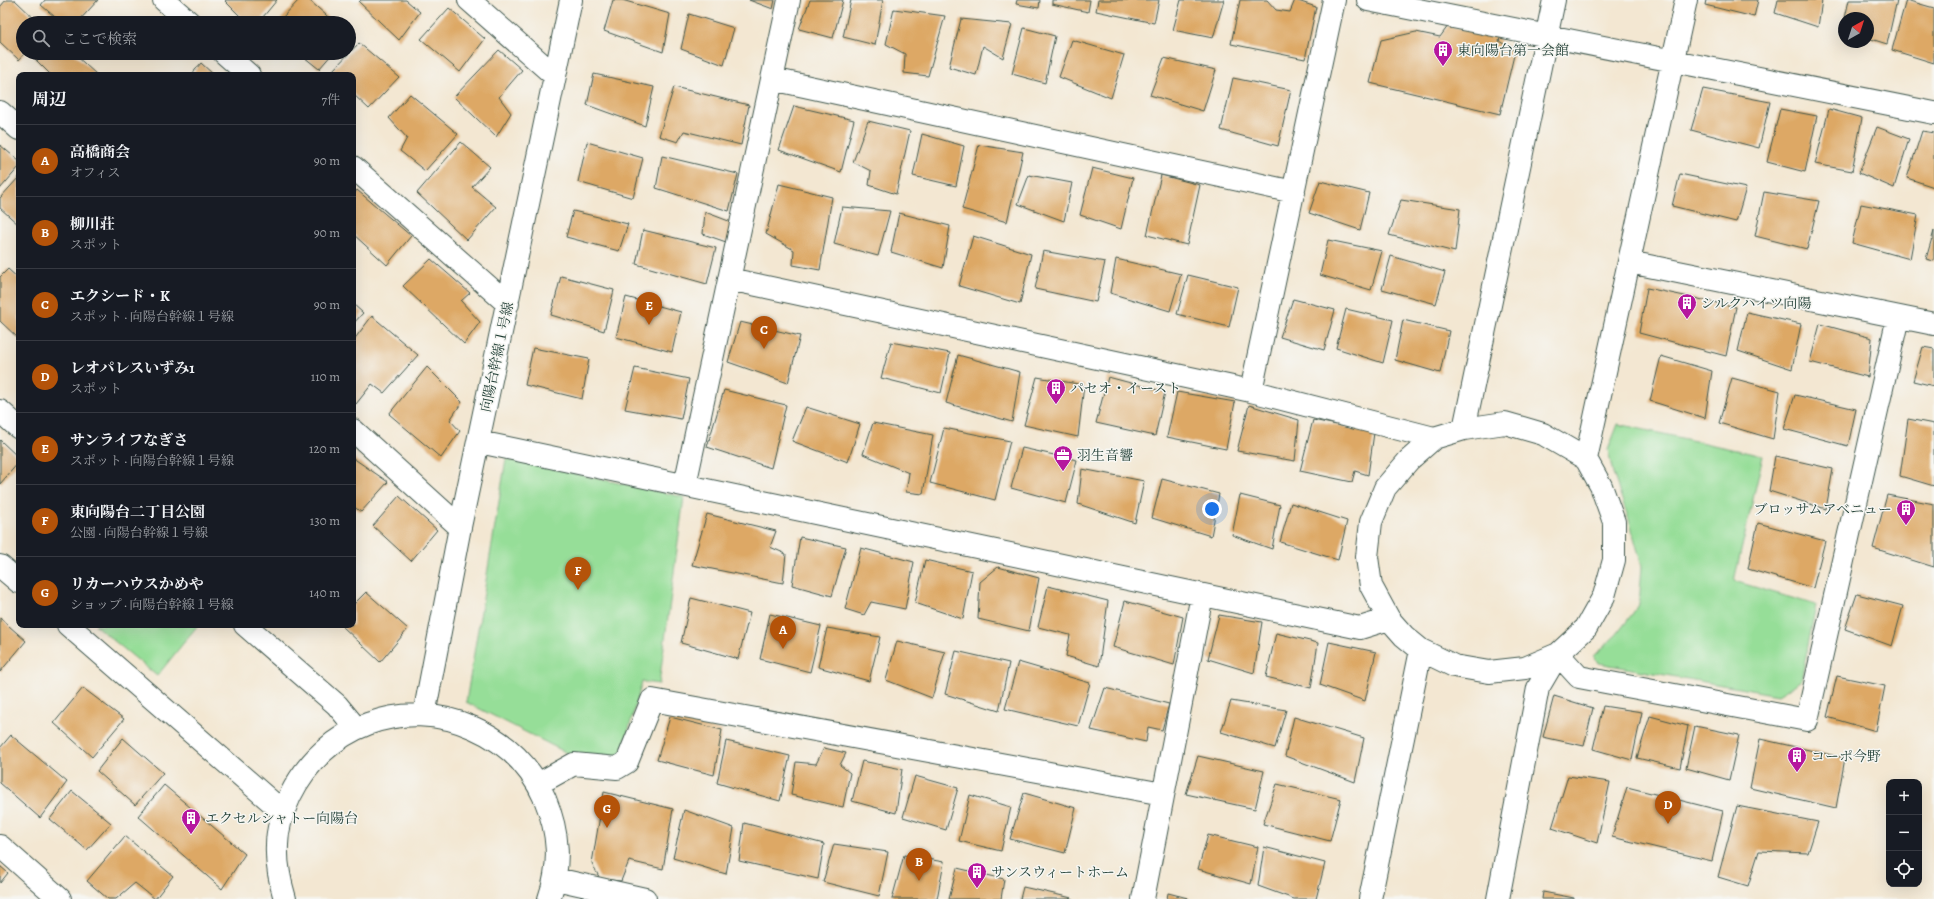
<!DOCTYPE html>
<html lang="ja">
<meta charset="utf-8">
<style>
:root{--surface:#171b24;--page:#20242c;--text:#f1f3f6;--muted:#9ea1a6;--line:#363941;--accent:#b45309}
body{margin:0;font-family:Alegreya,"Noto Serif JP",serif;background:var(--page);color:var(--text)}
.controls{position:absolute;right:12px;bottom:12px;display:grid;overflow:hidden;border-radius:8px;box-shadow:0 4px 16px #0002}
.controls button{width:36px;height:36px;display:grid;place-items:center;padding:0;border:0;border-bottom:1px solid var(--line);background:var(--surface);color:var(--text);font:20px sans-serif}
.compass{position:absolute;left:1838px;top:12px;width:36px;height:36px;border-radius:50%;background:var(--surface);box-shadow:0 4px 16px #0002;rotate:39deg}
.you{position:absolute;left:1212px;top:509px;width:14px;height:14px;margin:-10px;border:3px solid #fff;border-radius:50%;background:#1a73e8;box-shadow:0 0 0 6px #1a73e833}
.badge{display:grid;place-items:center;width:26px;height:26px;border-radius:50%;background:var(--accent);color:#fff;font-size:13px;font-weight:700}
.pin{position:absolute;translate:-50% -33px;filter:drop-shadow(0 1px 2px #0008)}
.pin::after{content:'';position:absolute;top:21px;width:14px;height:12px;background:inherit;clip-path:polygon(0 0,100% 0,50% 100%)}
.list{margin:0;padding:0;list-style:none}
h2{display:flex;justify-content:space-between;align-items:center;height:52px;margin:0;padding:0 16px;font-size:17px}
h2 small{font-size:13px;font-weight:400;color:var(--muted)}
.list li{display:grid;grid-template-columns:26px 1fr auto;gap:12px;align-items:center;box-sizing:border-box;height:72px;padding:0 16px;border-top:1px solid var(--line)}
.list b{display:block;font-size:15px;white-space:nowrap}
.list p{margin:0;font-size:13px;white-space:nowrap;color:var(--muted)}
.list em{font-size:13px;font-style:normal;color:var(--muted)}
.icon{flex:none;width:22px;height:22px;fill:none;stroke:currentColor;stroke-width:2;stroke-linecap:round;stroke-linejoin:round}
.map{position:relative;flex:none;width:1934px;height:899px;overflow:hidden}
.search{position:absolute;background:var(--surface);box-shadow:0 4px 16px #0002;left:16px;top:16px;width:340px;height:44px;display:flex;align-items:center;gap:10px;box-sizing:border-box;padding:0 14px;border-radius:22px;color:var(--muted);font-size:15px}
.panel{position:absolute;background:var(--surface);box-shadow:0 4px 16px #0002;left:16px;top:72px;width:340px;height:556px;border-radius:8px}
.map>svg:first-child{display:block}
</style>
<div class="map">
<svg width="1934" height="899" viewBox="0 0 1934 899">
<rect width="100%" height="100%" fill="#f6f6f2"/>
<filter id="ink" filterUnits="userSpaceOnUse"><feTurbulence type="fractalNoise" baseFrequency=".025" numOctaves="2"/><feDisplacementMap in="SourceGraphic" scale="8" xChannelSelector="R" yChannelSelector="G"/><feConvolveMatrix kernelMatrix="1 2 1 2 8 2 1 2 1" color-interpolation-filters="sRGB"/></filter>
<filter id="wash" filterUnits="userSpaceOnUse"><feTurbulence type="fractalNoise" baseFrequency=".012" numOctaves="4" result="noise"/><feDisplacementMap in="SourceGraphic" scale="16" xChannelSelector="R" yChannelSelector="G"/><feGaussianBlur stdDeviation="0.9" result="paint"/><feColorMatrix in="noise" values="0 0 0 0 0 0 0 0 0 0 0 0 0 0 0 0 0 1.4 0 .05"/><feComposite in="paint" operator="in"/></filter>
<g filter="url(#wash)">
<rect width="100%" height="100%" fill="#f3e7d2"/>
<path fill="#96de98" stroke="#5a8e66" d="M 1618,424 L 1763,456 L 1734,581 L 1816,605 L 1801,681 L 1778,695 L 1598,663 L 1594,656 L 1617,634 L 1639,605 L 1642,566 L 1630,523 L 1613,473 L 1608,450 Z
M 506,459 L 684,497 L 659,684 L 642,682 L 624,746 L 616,760 L 571,755 L 466,702 Z
M 95,625 L 198,625 L 157,676 Z"/>
<g id="blocks">
<path fill="#dda865" d="M 6,0 L 15,0 L 39,23 L 23,23 L 23,53 L 25,53 L 19,60 L 0,42 L 0,7 Z
M 45,0 L 98,0 L 77,23 L 62,23 L 41,5 Z
M 226,0 L 277,0 L 258,23 L 247,23 L 225,1 Z
M 299,0 L 309,0 L 335,23 L 285,23 L 281,19 Z
M 361,0 L 406,0 L 420,12 L 399,40 L 359,2 Z
M 613,0 L 622,0 L 670,14 L 663,52 L 604,31 Z
M 749,0 L 775,0 L 773,9 Z
M 810,0 L 843,0 L 833,38 L 799,29 Z
M 851,0 L 883,0 L 875,45 L 843,37 Z
M 1017,0 L 1040,0 L 1039,8 L 1016,4 Z
M 1052,0 L 1090,0 L 1088,12 L 1052,4 Z
M 1098,0 L 1159,0 L 1154,23 L 1096,11 Z
M 1181,0 L 1224,0 L 1213,38 L 1173,30 Z
M 1240,0 L 1267,0 L 1276,10 L 1290,12 L 1295,0 L 1316,7 L 1305,59 L 1231,44 Z
M 1706,0 L 1758,0 L 1754,17 L 1705,5 Z
M 1778,0 L 1822,0 L 1818,27 L 1775,13 Z
M 1849,0 L 1897,0 L 1887,44 L 1868,38 L 1868,18 L 1845,18 Z
M 1906,0 L 1934,8 L 1934,63 L 1892,50 Z
M 449,8 L 485,39 L 460,72 L 421,39 Z
M 894,9 L 945,16 L 928,76 L 904,73 L 905,54 L 886,44 Z
M 689,14 L 734,28 L 724,65 L 681,49 Z
M 961,19 L 1012,24 L 1003,58 L 983,46 L 976,75 L 949,67 Z
M 1448,26 L 1501,36 L 1499,41 L 1515,51 L 1500,114 L 1370,83 L 1381,40 L 1416,32 L 1440,37 Z
M 1024,28 L 1055,36 L 1045,83 L 1012,74 Z
M 1072,40 L 1124,55 L 1111,98 L 1059,77 Z
M 359,43 L 399,77 L 369,109 L 353,94 L 353,75 L 334,75 L 331,72 Z
M 499,50 L 522,70 L 499,97 L 511,113 L 496,137 L 454,97 Z
M 40,53 L 73,53 L 97,75 L 51,75 L 35,59 Z
M 299,53 L 333,53 L 319,69 Z
M 1164,58 L 1216,70 L 1203,111 L 1150,95 Z
M 201,63 L 214,75 L 191,75 Z
M 594,74 L 654,87 L 645,126 L 587,105 Z
M 1233,78 L 1291,90 L 1278,146 L 1221,130 Z
M 674,87 L 749,105 L 741,145 L 684,131 L 678,142 L 659,136 Z
M 1703,89 L 1770,102 L 1759,148 L 1691,130 Z
M 410,94 L 458,134 L 425,171 L 400,151 L 407,138 L 389,118 Z
M 794,106 L 854,120 L 841,172 L 779,150 Z
M 1780,109 L 1817,116 L 1805,172 L 1767,162 Z
M 1829,109 L 1862,118 L 1852,171 L 1815,164 Z
M 868,121 L 910,131 L 896,194 L 869,185 L 871,171 L 853,162 Z
M 1877,127 L 1909,139 L 1894,188 L 1859,173 Z
M 1922,131 L 1934,133 L 1934,187 L 1907,178 Z
M 922,134 L 964,146 L 956,186 L 913,176 Z
M 461,142 L 490,167 L 472,187 L 496,207 L 467,240 L 417,193 Z
M 587,142 L 643,158 L 633,198 L 578,182 Z
M 0,145 L 19,161 L 19,167 L 0,189 Z
M 979,145 L 1023,152 L 1007,222 L 962,209 Z
M 662,156 L 738,174 L 729,211 L 656,188 Z
M 1092,168 L 1133,178 L 1121,229 L 1080,215 Z
M 1680,174 L 1746,188 L 1736,222 L 1672,206 Z
M 1029,175 L 1072,183 L 1064,221 L 1018,204 Z
M 1161,175 L 1200,185 L 1187,245 L 1147,235 Z
M 19,177 L 19,225 L 0,208 L 0,198 Z
M 1320,181 L 1369,193 L 1360,230 L 1309,213 Z
M 779,184 L 832,197 L 820,270 L 793,265 L 794,250 L 766,234 Z
M 357,190 L 411,236 L 387,265 L 353,234 L 353,195 Z
M 1764,192 L 1819,201 L 1807,249 L 1755,236 Z
M 1401,200 L 1460,209 L 1455,252 L 1389,235 Z
M 1861,204 L 1918,215 L 1910,259 L 1852,243 Z
M 842,207 L 890,211 L 878,256 L 834,244 Z
M 573,211 L 628,224 L 619,251 L 566,237 Z
M 705,212 L 734,223 L 729,243 L 703,234 Z
M 899,213 L 950,226 L 943,268 L 891,252 Z
M 643,230 L 716,248 L 707,284 L 636,264 Z
M 1934,231 L 1934,261 L 1926,259 Z
M 973,236 L 1031,254 L 1020,304 L 959,286 Z
M 1328,240 L 1382,251 L 1371,290 L 1320,275 Z
M 1043,251 L 1105,262 L 1096,302 L 1035,289 Z
M 1391,256 L 1445,272 L 1436,304 L 1382,289 Z
M 431,259 L 470,293 L 461,301 L 480,322 L 464,344 L 403,286 Z
M 1116,259 L 1181,274 L 1170,311 L 1110,293 Z
M 8,269 L 19,279 L 19,339 L 0,321 L 0,277 Z
M 1188,275 L 1238,287 L 1229,327 L 1177,314 Z
M 561,276 L 614,290 L 604,331 L 551,315 Z
M 1647,288 L 1736,307 L 1726,356 L 1639,333 Z
M 626,297 L 681,312 L 672,352 L 616,337 Z
M 1293,299 L 1335,310 L 1324,350 L 1280,337 Z
M 353,304 L 363,313 L 353,324 Z
M 1346,309 L 1393,320 L 1383,363 L 1336,348 Z
M 1747,312 L 1801,324 L 1792,369 L 1738,351 Z
M 372,316 L 418,355 L 384,393 L 372,384 L 356,404 L 353,401 L 353,341 Z
M 1403,320 L 1449,331 L 1440,373 L 1395,360 Z
M 740,322 L 800,336 L 788,383 L 728,362 Z
M 1820,324 L 1872,338 L 1868,377 L 1810,362 Z
M 891,342 L 950,353 L 941,393 L 881,378 Z
M 1923,347 L 1934,349 L 1934,386 L 1913,381 Z
M 533,348 L 589,359 L 582,399 L 525,385 Z
M 958,355 L 1020,372 L 1012,422 L 946,403 Z
M 1661,356 L 1712,371 L 1705,418 L 1650,401 Z
M 427,367 L 462,402 L 450,420 L 460,431 L 441,458 L 389,414 Z
M 635,368 L 689,379 L 681,419 L 625,409 Z
M 1037,377 L 1084,385 L 1078,437 L 1024,425 Z
M 1108,377 L 1165,392 L 1155,436 L 1096,423 Z
M 1732,378 L 1780,391 L 1773,439 L 1719,423 Z
M 724,390 L 786,405 L 771,468 L 707,447 Z
M 1177,392 L 1235,402 L 1226,449 L 1167,437 Z
M 1795,395 L 1856,409 L 1848,446 L 1784,429 Z
M 1249,405 L 1299,420 L 1295,461 L 1237,451 Z
M 806,407 L 860,424 L 848,462 L 792,441 Z
M 1908,419 L 1934,424 L 1934,486 L 1900,476 Z
M 1313,420 L 1374,433 L 1368,475 L 1355,471 L 1352,482 L 1300,471 Z
M 873,423 L 933,435 L 923,494 L 906,492 L 909,473 L 863,454 Z
M 944,428 L 1010,441 L 995,500 L 930,483 Z
M 0,440 L 19,458 L 19,462 L 0,484 Z
M 1022,448 L 1077,460 L 1066,503 L 1011,488 Z
M 1775,456 L 1833,469 L 1826,509 L 1769,491 Z
M 353,458 L 388,482 L 361,512 L 353,506 Z
M 1082,469 L 1144,481 L 1135,523 L 1078,504 Z
M 1162,479 L 1219,494 L 1211,536 L 1152,518 Z
M 1240,495 L 1280,505 L 1272,549 L 1232,535 Z
M 1887,495 L 1934,504 L 1934,567 L 1873,548 Z
M 399,496 L 437,530 L 411,561 L 373,526 Z
M 1291,503 L 1347,521 L 1338,560 L 1280,542 Z
M 707,514 L 776,531 L 770,547 L 786,554 L 783,583 L 692,565 Z
M 1758,523 L 1825,541 L 1813,588 L 1748,569 Z
M 800,537 L 846,547 L 832,596 L 792,585 Z
M 861,548 L 914,562 L 905,609 L 871,602 L 864,615 L 845,609 Z
M 925,560 L 972,571 L 963,619 L 915,603 Z
M 998,567 L 1039,578 L 1029,631 L 978,619 L 980,582 Z
M 1048,586 L 1108,601 L 1099,666 L 1066,656 L 1070,635 L 1038,627 Z
M 366,592 L 408,629 L 380,662 L 341,625 L 353,625 L 353,605 Z
M 1857,594 L 1903,606 L 1892,646 L 1845,629 Z
M 691,598 L 750,613 L 738,659 L 681,643 Z
M 1125,601 L 1183,617 L 1174,665 L 1113,647 Z
M 770,614 L 821,626 L 810,672 L 760,659 Z
M 1219,615 L 1262,622 L 1254,673 L 1208,659 Z
M 0,618 L 26,641 L 0,672 Z
M 827,628 L 880,637 L 869,681 L 818,667 Z
M 1276,633 L 1318,643 L 1311,688 L 1266,677 Z
M 897,641 L 945,652 L 932,698 L 886,680 Z
M 1329,642 L 1376,652 L 1365,701 L 1320,685 Z
M 956,651 L 1009,663 L 999,711 L 945,694 Z
M 1018,662 L 1090,683 L 1078,726 L 1005,709 Z
M 1837,676 L 1885,686 L 1876,731 L 1827,717 Z
M 83,688 L 124,719 L 92,757 L 54,723 Z
M 1105,688 L 1169,704 L 1162,730 L 1148,727 L 1146,742 L 1091,730 Z
M 1554,696 L 1593,708 L 1584,746 L 1543,737 Z
M 1231,701 L 1286,710 L 1275,748 L 1221,732 Z
M 1603,706 L 1642,712 L 1632,760 L 1593,749 Z
M 1650,716 L 1688,726 L 1680,768 L 1637,758 Z
M 670,717 L 722,730 L 714,775 L 657,760 Z
M 1294,717 L 1364,738 L 1355,782 L 1285,756 Z
M 1695,726 L 1739,735 L 1729,780 L 1686,768 Z
M 11,735 L 67,782 L 40,818 L 0,783 L 0,748 Z
M 123,738 L 163,773 L 135,805 L 97,771 Z
M 1760,739 L 1845,758 L 1836,808 L 1750,788 Z
M 726,741 L 790,756 L 780,801 L 717,783 Z
M 824,748 L 846,753 L 840,765 L 850,773 L 843,807 L 791,795 L 796,762 L 816,764 Z
M 1198,756 L 1264,771 L 1255,809 L 1186,794 Z
M 862,761 L 902,769 L 896,813 L 852,801 Z
M 915,776 L 958,788 L 946,830 L 903,817 Z
M 1568,776 L 1610,782 L 1597,843 L 1552,828 Z
M 1277,784 L 1341,799 L 1330,841 L 1263,824 Z
M 164,785 L 245,854 L 222,889 L 138,816 Z
M 1627,787 L 1723,811 L 1712,861 L 1612,837 Z
M 72,791 L 111,823 L 87,850 L 50,819 Z
M 604,792 L 673,809 L 663,869 L 629,861 L 621,881 L 600,879 L 592,863 Z
M 1024,793 L 1076,808 L 1065,853 L 1010,839 Z
M 970,795 L 1011,807 L 1001,851 L 959,841 Z
M 1737,806 L 1818,822 L 1808,853 L 1759,851 L 1748,886 L 1718,877 Z
M 684,810 L 734,828 L 726,874 L 673,858 Z
M 744,823 L 824,844 L 818,879 L 739,861 Z
M 1208,835 L 1258,847 L 1251,884 L 1198,869 Z
M 125,836 L 173,876 L 155,899 L 135,883 L 116,899 L 108,899 L 87,881 Z
M 834,844 L 888,852 L 879,896 L 823,882 Z
M 1264,847 L 1325,863 L 1316,899 L 1294,899 L 1258,886 Z
M 904,855 L 944,862 L 937,899 L 892,899 Z
M 0,866 L 8,873 L 0,883 Z
M 957,868 L 1004,879 L 1001,899 L 949,899 Z
M 1023,887 L 1072,898 L 1072,899 L 1020,899 Z
M 1543,892 L 1574,898 L 1574,899 L 1542,899 Z
M 1168,893 L 1188,898 L 1188,899 L 1167,899 Z"/>
</g>
</g>
<g filter="url(#ink)">
<use href="#blocks" fill-opacity="0" stroke="#3f564c" stroke-width="1"/>
<g fill="none" stroke-linecap="round" stroke-linejoin="round">
<defs>
<path id="minor" d="M 164,0 L 190,23
M 469,0 L 555,76
M 1368,0 L 1934,113
M 224,53 L 249,75
M 772,79 L 1294,192
M 0,112 L 19,129
M 353,167 L 508,304
M 1629,262 L 1934,324
M 729,279 L 1251,391 L 1434,438
M 1251,391 L 1334,0
M 0,411 L 19,428
M 1464,429 L 1554,0
M 353,430 L 460,527
M 479,442 L 1360,628 L 1389,619
M 1586,459 L 1543,434 L 1505,423 L 1464,429 L 1434,438 L 1409,460 L 1385,488 L 1371,522 L 1367,557 L 1371,586 L 1389,619 L 1404,636 L 1421,650 L 1454,666 L 1489,672 L 1525,668 L 1558,654 L 1579,677 L 1807,720 L 1898,317
M 685,485 L 789,0
M 0,566 L 19,582
M 68,625 L 283,812
M 245,625 L 337,705 L 356,728
M 424,715 L 460,527 L 571,0
M 538,784 L 574,764 L 617,768 L 627,762 L 652,700 L 1163,794
M 0,846 L 60,899
M 556,879 L 645,899
M 285,899 C 280,882 276,864 277,845 C 277,828 283,811 290,796 C 324,726 403,696 474,728 C 506,742 531,767 545,799 C 559,833 561,864 549,899
M 1143,899 L 1202,595
M 1370,899 L 1421,650
M 1498,899 L 1538,688 L 1558,654 L 1586,628 L 1604,596 L 1614,560 L 1614,522 L 1601,486 L 1586,459 L 1686,0"/>
</defs>
<use href="#minor" stroke="#3f564c" stroke-width="24"/>
<use href="#minor" stroke="#fff" stroke-width="22"/>
</g>
</g>
<defs>
<symbol id="building-pin" viewBox="-11 -11 22 30"><path d="M0 17L-7.5 6A9.5 9.5 0 1 1 7.5 6Z" fill="#b5179e" stroke="#f6f6f2"/><path d="M-4-6H4V6H1V3H-1V6H-4ZM-2.5-4.3h1.7v1.8h-1.7ZM.8-4.3h1.7v1.8H.8ZM-2.5-1h1.7V.8h-1.7ZM.8-1h1.7V.8H.8Z" fill="#fff"/></symbol>
<symbol id="office-pin" viewBox="-11 -11 22 30"><path d="M0 17L-7.5 6A9.5 9.5 0 1 1 7.5 6Z" fill="#b5179e" stroke="#f6f6f2"/><path d="M-6-3h4V-5.5h4V-3h4V5H-6ZM-1-4.5V-3h2v-1.5ZM-6 0V1H6V0Z" fill="#fff"/></symbol>
</defs>
<g fill-rule="evenodd">
<use href="#building-pin" x="1432" y="39" width="22" height="30"/>
<use href="#building-pin" x="1676" y="292" width="22" height="30"/>
<use href="#building-pin" x="1045" y="377" width="22" height="30"/>
<use href="#office-pin" x="1052" y="444" width="22" height="30"/>
<use href="#building-pin" x="1895" y="498" width="22" height="30"/>
<use href="#building-pin" x="1786" y="745" width="22" height="30"/>
<use href="#building-pin" x="180" y="807" width="22" height="30"/>
<use href="#building-pin" x="966" y="861" width="22" height="30"/>
</g>
<g text-anchor="middle" dominant-baseline="central" stroke-width="3" stroke-linejoin="round" paint-order="stroke">
<g font-size="14" fill="#1f3d34" stroke="#f6f6f2" text-anchor="start">
<text x="1457" y="50">東向陽台第一会館</text>
<text x="1701" y="303">シルクハイツ向陽</text>
<text x="1070" y="388">パセオ・イースト</text>
<text x="1077" y="455">羽生音響</text>
<text x="1892" y="509" text-anchor="end">ブロッサムアベニュー</text>
<text x="1811" y="756">コーポ今野</text>
<text x="205" y="818">エクセルシャトー向陽台</text>
<text x="991" y="872">サンスウィートホーム</text>
</g>
<g font-size="14" fill="#1f3d34" stroke="#f6f6f2">
<text transform="translate(497 357) rotate(-78)">向陽台幹線１号線</text>
</g>
</g>
</svg>
<div class="controls">
<button>+</button>
<button>−</button>
<button><svg class="icon" aria-label="locate" viewBox="0 0 24 24"><circle cx="12" cy="12" r="6"/><path d="M12 2v4M12 18v4M2 12h4M18 12h4"/></svg></button>
</div>
<svg class="compass" viewBox="-18 -18 36 36"><path d="M0-13l5 13h-10z" fill="#e53935"/><path d="M0 13l5-13h-10z" fill="#9ea1a6"/></svg>
<div class="you"></div>
<div class="pin badge" style="left:783px;top:649px">A</div>
<div class="pin badge" style="left:919px;top:881px">B</div>
<div class="pin badge" style="left:764px;top:349px">C</div>
<div class="pin badge" style="left:1668px;top:824px">D</div>
<div class="pin badge" style="left:649px;top:325px">E</div>
<div class="pin badge" style="left:578px;top:590px">F</div>
<div class="pin badge" style="left:607px;top:828px">G</div>
<div class="search"><svg class="icon" aria-label="search" viewBox="0 0 24 24"><circle cx="10" cy="10" r="6"/><path d="M15 15l6 6"/></svg>ここで検索</div>
<section class="panel">
<h2>周辺<small>7件</small></h2>
<ul class="list">
<li><span class="badge">A</span><div><b>高橋商会</b><p>オフィス</p></div><em>90 m</em></li>
<li><span class="badge">B</span><div><b>柳川荘</b><p>スポット</p></div><em>90 m</em></li>
<li><span class="badge">C</span><div><b>エクシード・K</b><p>スポット · 向陽台幹線１号線</p></div><em>90 m</em></li>
<li><span class="badge">D</span><div><b>レオパレスいずみ1</b><p>スポット</p></div><em>110 m</em></li>
<li><span class="badge">E</span><div><b>サンライフなぎさ</b><p>スポット · 向陽台幹線１号線</p></div><em>120 m</em></li>
<li><span class="badge">F</span><div><b>東向陽台二丁目公園</b><p>公園 · 向陽台幹線１号線</p></div><em>130 m</em></li>
<li><span class="badge">G</span><div><b>リカーハウスかめや</b><p>ショップ · 向陽台幹線１号線</p></div><em>140 m</em></li>
</ul>
</section>
</div>
